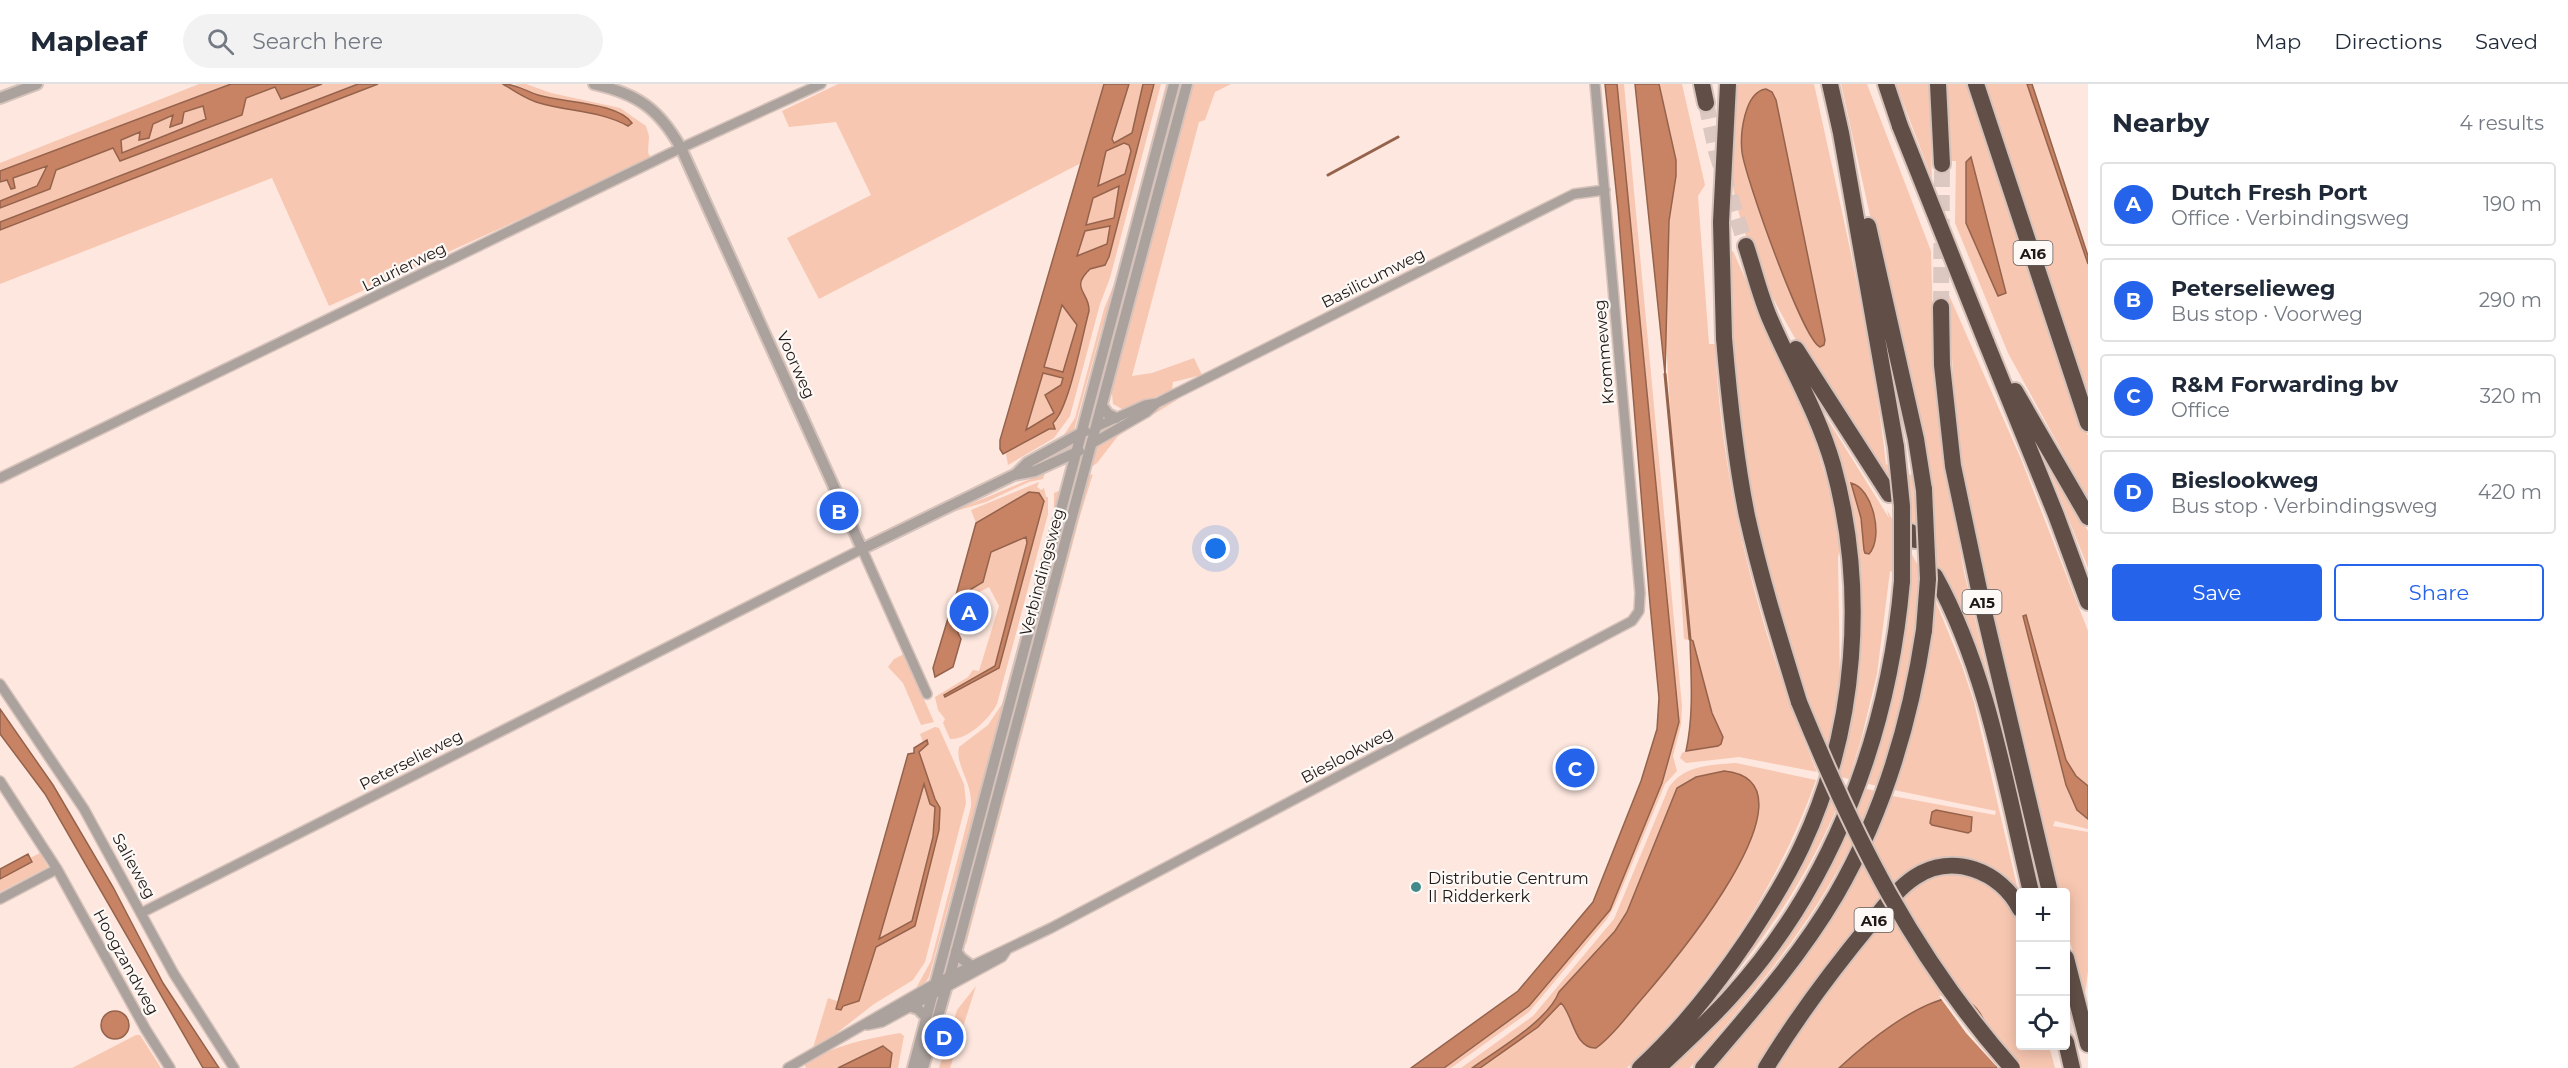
<!DOCTYPE html>
<meta charset="utf-8">
<style>
:root{--surface:#fff;--page:#f2f2f3;--text:#1f2937;--muted:#747a83;--line:#e0e1e3;--accent:#2563eb}
body{margin:0;font-family:Montserrat,sans-serif;background:var(--page);color:var(--text)}
.controls{position:absolute;right:18px;bottom:18px;display:grid;overflow:hidden;border-radius:6px;box-shadow:0 3px 15px #0003}
.controls button{width:54px;height:54px;display:grid;place-items:center;padding:0;border:0;border-bottom:2px solid var(--line);background:var(--surface);color:var(--text);font:30px sans-serif}
.you{position:absolute;left:1216px;top:465px;width:21px;height:21px;margin:-15px;border:4px solid #fff;border-radius:50%;background:#1a73e8;box-shadow:0 0 0 9px #1a73e833}
.badge{display:grid;place-items:center;width:39px;height:39px;border-radius:50%;background:var(--accent);color:#fff;font-size:20px;font-weight:700}
.pin{position:absolute;translate:-50% -50%;border:3px solid #fff;box-shadow:0 2px 6px #0006}
.list{margin:0;padding:0;list-style:none}
h2{display:flex;justify-content:space-between;align-items:center;height:78px;margin:0;padding:0 24px;font-size:26px}
h2 small{font-size:20px;font-weight:400;color:var(--muted)}
.list li{display:grid;grid-template-columns:39px 1fr auto;gap:18px;align-items:center;box-sizing:border-box;height:84px;margin:0 12px 12px;padding:0 12px;border:2px solid var(--line);border-radius:6px}
.list b{display:block;font-size:22px;white-space:nowrap}
.list p{margin:0;font-size:20px;white-space:nowrap;color:var(--muted)}
.list em{font-size:20px;font-style:normal;color:var(--muted)}
.actions{display:flex;gap:12px;padding:18px 24px}
.actions a{flex:1;padding:14px 0;border:2px solid var(--accent);border-radius:6px;text-align:center;font-size:21px;color:var(--accent)}
.actions .main{background:var(--accent);color:#fff}
.icon{flex:none;width:33px;height:33px;fill:none;stroke:currentColor;stroke-width:2;stroke-linecap:round;stroke-linejoin:round}
.map{position:relative;flex:none;width:2088px;height:984px;overflow:hidden}
header{display:flex;align-items:center;gap:36px;box-sizing:border-box;height:84px;padding:0 30px;background:var(--surface);border-bottom:2px solid var(--line)}
header strong{font-size:28px}
nav{display:flex;gap:33px;margin-inline-start:auto;font-size:21px}
.search{width:420px;height:54px;background:var(--page);display:flex;align-items:center;gap:15px;box-sizing:border-box;padding:0 21px;border-radius:33px;color:var(--muted);font-size:22px}
main{display:flex}
aside{flex:1;background:var(--surface)}
.map>svg:first-child{display:block}
</style>
<header>
<strong>Mapleaf</strong>
<div class="search"><svg class="icon" aria-label="search" viewBox="0 0 24 24"><circle cx="10" cy="10" r="6"/><path d="M15 15l6 6"/></svg>Search here</div>
<nav><a>Map</a><a>Directions</a><a>Saved</a></nav>
</header>
<main>
<div class="map">
<svg width="2088" height="984" viewBox="0 0 2088 984">
<rect width="100%" height="100%" fill="#fde7de"/>
<path fill="#f8c7b1" fill-rule="evenodd" d="M 199,0 L 231,0 L 0,87 L 0,79 Z
M 322,0 L 358,0 L 0,138 L 0,124 L 50,105 L 56,86 L 113,64 L 119,76 L 242,31 L 246,14 L 275,3 L 281,15 Z
M 378,0 L 503,0 L 522,12 L 539,19 L 600,30 L 630,42 L 588,21 L 539,12 L 515,0 L 526,0 L 551,9 L 620,24 L 646,42 L 649,52 L 648,68 L 651,76 L 329,222 L 272,94 L 0,200 L 0,146 Z
M 838,0 L 1104,0 L 1081,79 L 819,215 L 787,154 L 871,111 L 836,38 L 789,43 L 782,27 Z
M 1129,0 L 1143,0 L 1132,49 L 1112,59 Z
M 1154,0 L 1161,0 L 1110,194 L 1100,220 L 1070,332 L 1054,354 L 1008,381 L 1006,370 L 1008,368 L 1049,345 L 1053,346 L 1053,339 L 1059,334 L 1089,222 C 1082,209 1073,190 1093,183 C 1099,181 1103,182 1108,178 Z
M 1166,0 L 1171,0 L 1113,220 L 1102,243 L 1074,346 L 1072,350 L 1062,354 L 1075,334 L 1104,225 L 1116,195 Z
M 1190,0 L 1231,0 L 1215,8 L 1205,36 L 1199,38 L 1132,292 L 1152,289 L 1194,274 L 1202,291 L 1173,298 L 1172,306 L 1124,326 L 1113,320 L 1111,300 Z
M 1617,0 L 1624,0 L 1682,622 L 1681,641 L 1673,672 L 1677,687 L 1665,700 L 1615,821 L 1607,835 L 1529,928 L 1451,984 L 1444,984 L 1529,922 L 1610,826 L 1662,699 L 1679,638 Z
M 1659,0 L 1682,0 L 1705,101 L 1698,112 L 1709,260 L 1715,260 C 1722,408 1760,552 1817,688 L 1739,673 L 1686,679 L 1680,674 L 1682,669 L 1686,667 L 1718,662 L 1721,649 L 1712,629 L 1693,557 L 1684,555 L 1665,242 L 1669,137 L 1676,92 L 1676,76 Z
M 1737,0 L 1814,0 C 1841,124 1872,253 1886,380 L 1900,386 L 1897,325 L 1909,390 L 1925,397 L 1894,240 L 1841,0 L 1867,0 L 1931,167 L 1934,273 L 1942,358 L 1964,488 L 1999,637 L 1947,501 L 1930,470 C 1899,421 1868,372 1837,323 C 1792,250 1739,170 1730,82 C 1728,58 1735,25 1737,0 ZM 1753,13 L 1812,257 L 1776,172 L 1744,76 L 1742,52 Z
M 1896,0 L 1929,0 L 1932,95 Z
M 1944,0 L 1972,0 L 2088,352 L 2088,415 L 2008,269 L 1955,139 L 1956,77 L 1946,77 ZM 1966,78 L 2006,209 L 1999,212 L 1966,139 Z
M 1982,0 L 2027,0 L 2088,180 L 2088,315 Z
M 1177,14 L 1181,15 L 1117,247 L 1119,219 L 1164,48 Z
M 203,22 L 207,35 L 122,70 L 121,56 L 173,31 L 171,43 L 182,39 L 184,28 Z
M 1124,59 L 1129,61 L 1131,67 L 1125,90 L 1098,103 L 1106,66 Z
M 47,81 L 37,102 L 0,117 L 0,98 L 7,96 L 12,105 L 13,94 Z
M 1120,102 L 1114,134 L 1085,142 L 1092,114 Z
M 1111,142 L 1107,160 L 1077,172 L 1084,147 Z
M 1733,167 L 1808,334 L 1832,414 L 1840,465 L 1838,473 L 1840,598 L 1827,664 C 1776,536 1743,399 1730,261 C 1727,231 1729,200 1728,170 Z
M 1949,211 L 2021,375 L 2088,547 L 2088,702 L 2076,692 L 2066,676 L 2023,532 L 2066,701 L 2077,726 L 2088,735 L 2088,745 L 2055,737 L 2053,742 L 2088,748 L 2088,887 L 2085,910 L 2066,844 L 2066,808 L 2057,808 C 2032,670 1991,535 1965,396 C 1954,335 1952,273 1949,211 Z
M 1062,220 L 1077,241 L 1064,288 L 1044,283 Z
M 1043,289 L 1063,293 L 1061,301 L 1045,311 L 1054,329 L 1026,346 Z
M 1813,312 L 1889,434 L 1887,426 L 1929,501 L 1962,582 L 1974,618 L 2020,815 L 2008,798 L 1924,782 L 1760,984 L 1706,984 L 1770,909 L 1887,711 L 1995,731 L 1996,727 L 1894,706 C 1913,651 1925,598 1932,541 L 1915,537 L 1910,578 L 1897,641 L 1877,702 L 1865,699 L 1897,591 L 1909,493 L 1890,487 L 1877,590 L 1861,656 L 1849,695 L 1832,691 L 1856,507 ZM 1851,399 C 1869,424 1882,434 1873,466 L 1866,470 L 1859,424 Z
M 1176,315 L 1177,316 L 1118,352 L 1097,379 L 1090,384 L 1096,362 Z
M 2039,361 L 2088,447 L 2088,484 Z
M 1045,389 L 1043,395 L 1029,398 L 986,418 L 949,429 Z
M 1093,390 L 1080,432 L 966,861 L 966,843 L 1086,393 Z
M 1039,398 L 1037,403 L 1041,406 L 1044,404 L 1046,413 L 1048,413 L 1048,430 L 997,620 C 990,634 968,656 950,655 L 943,639 L 945,635 L 938,626 L 935,613 L 968,593 L 973,586 L 979,587 L 999,522 L 989,503 L 957,520 L 955,515 L 983,498 L 990,468 L 1027,453 L 1027,458 L 995,582 L 944,611 L 946,613 L 999,584 L 1044,416 L 976,439 L 971,426 Z
M 1063,405 L 969,764 L 957,790 L 929,893 L 925,899 L 915,906 L 931,877 L 971,723 C 973,698 955,682 959,663 L 988,641 L 1002,620 L 1054,428 L 1054,409 Z
M 1049,484 L 1051,485 L 1047,516 L 971,795 L 973,775 Z
M 904,570 L 934,638 L 921,641 L 903,599 L 888,583 L 894,575 Z
M 935,643 L 939,644 L 964,700 L 966,719 L 925,878 L 913,896 L 874,920 L 829,955 L 813,964 L 828,914 L 837,917 L 843,922 L 859,917 L 876,863 L 915,842 L 939,746 L 940,724 L 935,715 L 919,668 L 928,660 L 927,656 L 923,658 L 920,650 Z
M 1736,679 L 1816,696 C 1778,804 1710,904 1627,984 L 1480,984 L 1538,943 L 1561,919 L 1563,919 C 1570,933 1578,965 1596,964 L 1674,878 L 1702,840 L 1747,765 L 1758,732 L 1724,687 L 1687,697 L 1627,828 L 1615,847 L 1559,908 C 1548,937 1497,965 1472,984 L 1461,984 L 1533,932 L 1614,835 L 1669,703 C 1685,681 1710,681 1736,679 Z
M 924,698 L 930,719 L 935,723 L 933,753 L 912,837 L 878,856 Z
M 1832,699 L 1846,702 C 1811,791 1759,866 1695,937 Z
M 1863,704 L 1875,707 C 1833,817 1764,896 1690,984 L 1668,984 L 1736,917 Z
M 40,769 L 48,783 L 0,808 L 0,795 L 32,779 L 30,774 Z
M 1944,790 C 1978,788 2013,810 2020,845 C 2023,857 2020,871 2020,882 C 2020,909 2020,935 2020,962 L 2049,962 L 2055,984 L 1997,984 L 1986,944 L 1939,915 L 1890,943 L 1839,984 L 1776,984 L 1822,913 L 1899,816 L 1919,801 L 1931,794 Z
M 976,902 L 950,984 L 939,984 L 957,926 Z
M 900,949 L 904,952 L 898,984 L 890,984 L 892,969 L 880,963 L 838,984 L 806,984 L 804,979 C 840,960 861,956 900,949 Z
M 136,951 L 140,951 L 161,984 L 72,984 Z"/>
<path fill="#c78364" stroke="#95634c" stroke-width="1.5" fill-rule="evenodd" d="M 231,0 L 322,0 L 281,15 L 275,3 L 246,14 L 242,31 L 120,77 L 113,64 L 56,86 L 50,105 L 0,124 L 0,117 L 37,102 L 47,82 L 13,94 L 15,104 L 11,105 L 7,96 L 0,98 L 0,87 ZM 203,22 L 206,35 L 122,69 L 121,56 L 140,48 L 139,56 L 149,54 L 153,40 L 173,31 L 170,43 L 182,39 L 184,28 Z
M 358,0 L 378,0 L 0,146 L 0,138 Z
M 503,0 C 517,0 525,7 538,11 C 563,19 617,18 632,39 L 628,42 C 599,26 567,28 536,18 C 524,14 514,7 503,0 Z
M 1104,0 L 1129,0 L 1112,55 L 1114,59 L 1132,49 L 1143,0 L 1154,0 L 1109,173 L 1105,181 L 1090,185 C 1069,205 1090,208 1089,227 C 1082,253 1069,325 1053,339 L 1055,345 L 1049,345 L 1003,370 L 1000,365 L 1000,356 ZM 1124,59 L 1129,61 L 1131,67 L 1125,90 L 1098,102 L 1106,67 ZM 1119,102 L 1114,134 L 1086,141 L 1093,114 ZM 1110,142 L 1107,160 L 1077,172 L 1085,147 ZM 1062,221 L 1077,241 L 1063,288 L 1044,283 ZM 1043,289 L 1063,294 L 1061,301 L 1045,311 L 1054,329 L 1026,346 Z
M 1605,0 L 1617,0 L 1679,638 L 1662,699 L 1610,826 L 1529,922 L 1444,984 L 1411,984 L 1518,907 L 1593,818 L 1641,697 L 1657,645 L 1659,614 L 1650,520 L 1618,125 Z
M 1635,0 L 1659,0 L 1676,76 L 1676,92 L 1669,137 L 1665,290 Z
M 2027,0 L 2032,0 L 2088,172 L 2088,180 Z
M 1766,5 L 1772,8 L 1776,16 L 1825,256 L 1824,261 L 1820,263 C 1803,256 1745,93 1742,68 C 1740,51 1744,8 1766,5 Z
M 1971,73 L 2006,209 L 1998,212 L 1966,139 L 1966,78 Z
M 1851,399 C 1873,404 1884,454 1869,470 L 1865,469 L 1864,466 L 1861,434 Z
M 1029,408 L 1039,409 L 1044,417 L 999,584 L 945,613 L 944,611 L 995,582 L 1027,459 L 1026,453 L 991,468 L 983,498 L 955,515 L 976,439 Z
M 949,531 L 961,555 L 953,583 L 935,593 L 933,584 Z
M 2026,531 L 2066,676 L 2076,692 L 2088,702 L 2088,735 L 2077,726 L 2066,701 L 2023,532 Z
M 1690,555 L 1693,557 L 1712,629 L 1723,653 L 1721,660 L 1718,662 L 1686,667 C 1694,630 1691,594 1690,555 Z
M 0,625 L 53,701 L 113,803 L 163,899 L 219,984 L 203,984 L 45,710 L 0,650 Z
M 927,656 L 928,660 L 919,668 L 935,715 L 940,724 L 939,746 L 915,842 L 876,863 L 859,917 L 843,922 L 841,926 L 836,925 L 908,670 L 914,669 L 914,664 ZM 924,700 L 930,720 L 935,723 L 933,753 L 912,837 L 879,855 Z
M 1724,687 C 1829,697 1666,887 1640,917 C 1626,933 1613,952 1596,964 C 1574,965 1573,930 1561,919 L 1538,943 L 1480,984 L 1472,984 C 1497,966 1548,937 1559,908 L 1615,847 L 1627,828 L 1677,704 L 1696,693 Z
M 1936,726 L 1972,733 L 1971,747 L 1968,749 L 1932,741 L 1930,739 L 1932,728 Z
M 28,770 L 32,778 L 0,795 L 0,785 Z
M 1952,913 C 1957,915 1965,916 1970,919 C 1988,930 1992,965 1997,984 L 1839,984 C 1867,958 1914,920 1952,913 Z
M101 941a14 14 0 1 1 28 0a14 14 0 1 1-28 0Z
M 883,962 L 892,969 L 890,984 L 838,984 Z"/>
<path fill="#fde7de" d="M 1952,910 L 1990,946 L 2000,984 L 1998,984 L 1966,949 L 1939,912 Z"/>
<g fill="none" stroke-linecap="round" stroke-linejoin="round">
<path stroke="#95634c" stroke-width="3" d="M 1328,91 L 1398,53
M 1665,290 L 1690,555"/>
<path stroke="#dcc8c0" stroke-width="16" stroke-dasharray="16 8" stroke-linecap="butt" d="M 1706,19 L 1716,67 L 1746,162
M 1941,223 L 1942,80"/>
<defs>
<path id="minor" d="M 1096,343 L 1145,321 L 1157,319
M 1091,360 L 1147,328 L 1157,319 L 1574,110 L 1605,106
M 0,394 L 681,64 L 821,0
M 0,600 L 84,725 L 174,890 L 234,984
M 0,697 L 57,785
M 0,815 L 57,785 L 146,946 L 170,984
M 143,828 L 862,465 L 927,610
M 867,941 L 882,938 L 1002,873 L 1006,867
M 788,984 L 936,899 L 1051,844 L 1632,537 L 1639,527 L 1640,509 L 1595,0"/>
<path id="tertiary" d="M 594,0 C 638,10 659,25 681,64 L 862,465 L 1014,391 L 1035,387 L 1079,367
M 0,14 L 37,0
M 1102,322 L 1108,330 L 1116,334
M 1015,391 L 1027,379 L 1085,347
M 956,867 L 961,874 L 970,881
M 912,923 L 918,925 L 926,933
M 913,984 L 1174,0
M 923,984 L 950,891 L 1187,0"/>
<path id="motorway" d="M 1702,0 L 1706,19
M 1830,0 L 1841,49 L 1896,363
M 1886,0 L 1900,42
M 1938,0 L 1942,80
M 1976,0 L 2088,339
M 1868,142 L 1916,355 L 1924,406
M 1941,223 L 1942,281 L 1953,382 L 1981,515 L 2050,808
M 1724,254 C 1729,313 1735,373 1747,432 C 1761,495 1780,556 1799,618
M 1986,258 L 2056,431 L 2088,518
M 1796,265 L 1889,410
M 2015,307 L 2088,433
M 1911,448 L 1915,456
M 1935,492 C 1988,588 2006,703 2031,808
M 2066,874 L 2088,960
M 2066,958 L 2072,984
M 1640,984 C 1681,946 1716,902 1747,856 C 1767,826 1787,794 1802,762 C 1857,645 1867,505 1833,381 C 1818,329 1791,284 1770,235 C 1760,212 1754,186 1746,162
M 1658,984 C 1683,960 1709,937 1732,911 C 1835,797 1889,648 1902,497
M 1703,984 C 1750,929 1799,874 1836,811 C 1884,728 1910,640 1924,546
M 1766,984 C 1797,933 1833,885 1871,839 C 1884,823 1898,804 1915,793 C 1952,768 2001,787 2020,825"/>
</defs>
<use href="#minor" stroke="#d5c2ba" stroke-width="12"/>
<use href="#tertiary" stroke="#d5c2ba" stroke-width="14"/>
<use href="#motorway" stroke="#d5c2ba" stroke-width="20"/>
<use href="#minor" stroke="#aba29e" stroke-width="9"/>
<use href="#tertiary" stroke="#aba29e" stroke-width="10"/>
<use href="#motorway" stroke="#614f47" stroke-width="16"/>
<defs>
<path id="motorway-bridge" d="M 1900,42 L 1986,258
M 1724,254 L 1721,138 L 1728,0
M 1896,363 L 1902,422 L 1902,497
M 1924,406 L 1928,495 L 1924,546
M 1799,618 C 1855,755 1913,872 2012,984"/>
</defs>
<use href="#motorway-bridge" stroke="#d5c2ba" stroke-width="20" stroke-linecap="butt"/>
<use href="#motorway-bridge" stroke="#614f47" stroke-width="16"/>
</g>
<circle fill="#438b8a" stroke="#fdf9f7" stroke-width="2" cx="1416" cy="803" r="6"/>
<g text-anchor="middle" dominant-baseline="central" stroke-width="4.5" stroke-linejoin="round" paint-order="stroke">
<g fill="#fdf9f7" stroke="#625c59" stroke-width="1.5">
<rect x="2013.5" y="157" width="39" height="24" rx="4.5"/>
<rect x="1962.5" y="506" width="39" height="24" rx="4.5"/>
<rect x="1854.5" y="824" width="39" height="24" rx="4.5"/>
</g>
<g font-size="15" font-weight="bold" fill="#201815">
<text x="2033" y="169">A16</text>
<text x="1982" y="518">A15</text>
<text x="1874" y="836">A16</text>
</g>
<g font-size="16" fill="#201815" stroke="#fdf9f7">
<text transform="translate(404 183) rotate(-26)">Laurierweg</text>
<text transform="translate(1373 194) rotate(-27)">Basilicumweg</text>
<text transform="translate(1604 268) rotate(-95)">Krommeweg</text>
<text transform="translate(796 281) rotate(66)">Voorweg</text>
<text transform="translate(1042 488) rotate(-75)">Verbindingsweg</text>
<text transform="translate(1347 671) rotate(-28)">Bieslookweg</text>
<text transform="translate(411 676) rotate(-27)">Peterselieweg</text>
<text transform="translate(134 782) rotate(61)">Salieweg</text>
<text transform="translate(126 878) rotate(61)">Hoogzandweg</text>
</g>
<g font-size="16" fill="#201815" stroke="#fdf9f7" text-anchor="start">
<text x="1428" y="794">Distributie Centrum<tspan x="1428" dy="18">II Ridderkerk</tspan></text>
</g>
</g>
</svg>
<div class="controls">
<button>+</button>
<button>−</button>
<button><svg class="icon" aria-label="locate" viewBox="0 0 24 24"><circle cx="12" cy="12" r="6"/><path d="M12 2v4M12 18v4M2 12h4M18 12h4"/></svg></button>
</div>
<div class="you"></div>
<div class="pin badge" style="left:969px;top:528px">A</div>
<div class="pin badge" style="left:839px;top:427px">B</div>
<div class="pin badge" style="left:1575px;top:684px">C</div>
<div class="pin badge" style="left:944px;top:953px">D</div>
</div>
<aside>
<h2>Nearby<small>4 results</small></h2>
<ul class="list">
<li><span class="badge">A</span><div><b>Dutch Fresh Port</b><p>Office · Verbindingsweg</p></div><em>190 m</em></li>
<li><span class="badge">B</span><div><b>Peterselieweg</b><p>Bus stop · Voorweg</p></div><em>290 m</em></li>
<li><span class="badge">C</span><div><b>R&amp;M Forwarding bv</b><p>Office</p></div><em>320 m</em></li>
<li><span class="badge">D</span><div><b>Bieslookweg</b><p>Bus stop · Verbindingsweg</p></div><em>420 m</em></li>
</ul>
<div class="actions"><a class="main">Save</a><a>Share</a></div>
</aside>
</main>
